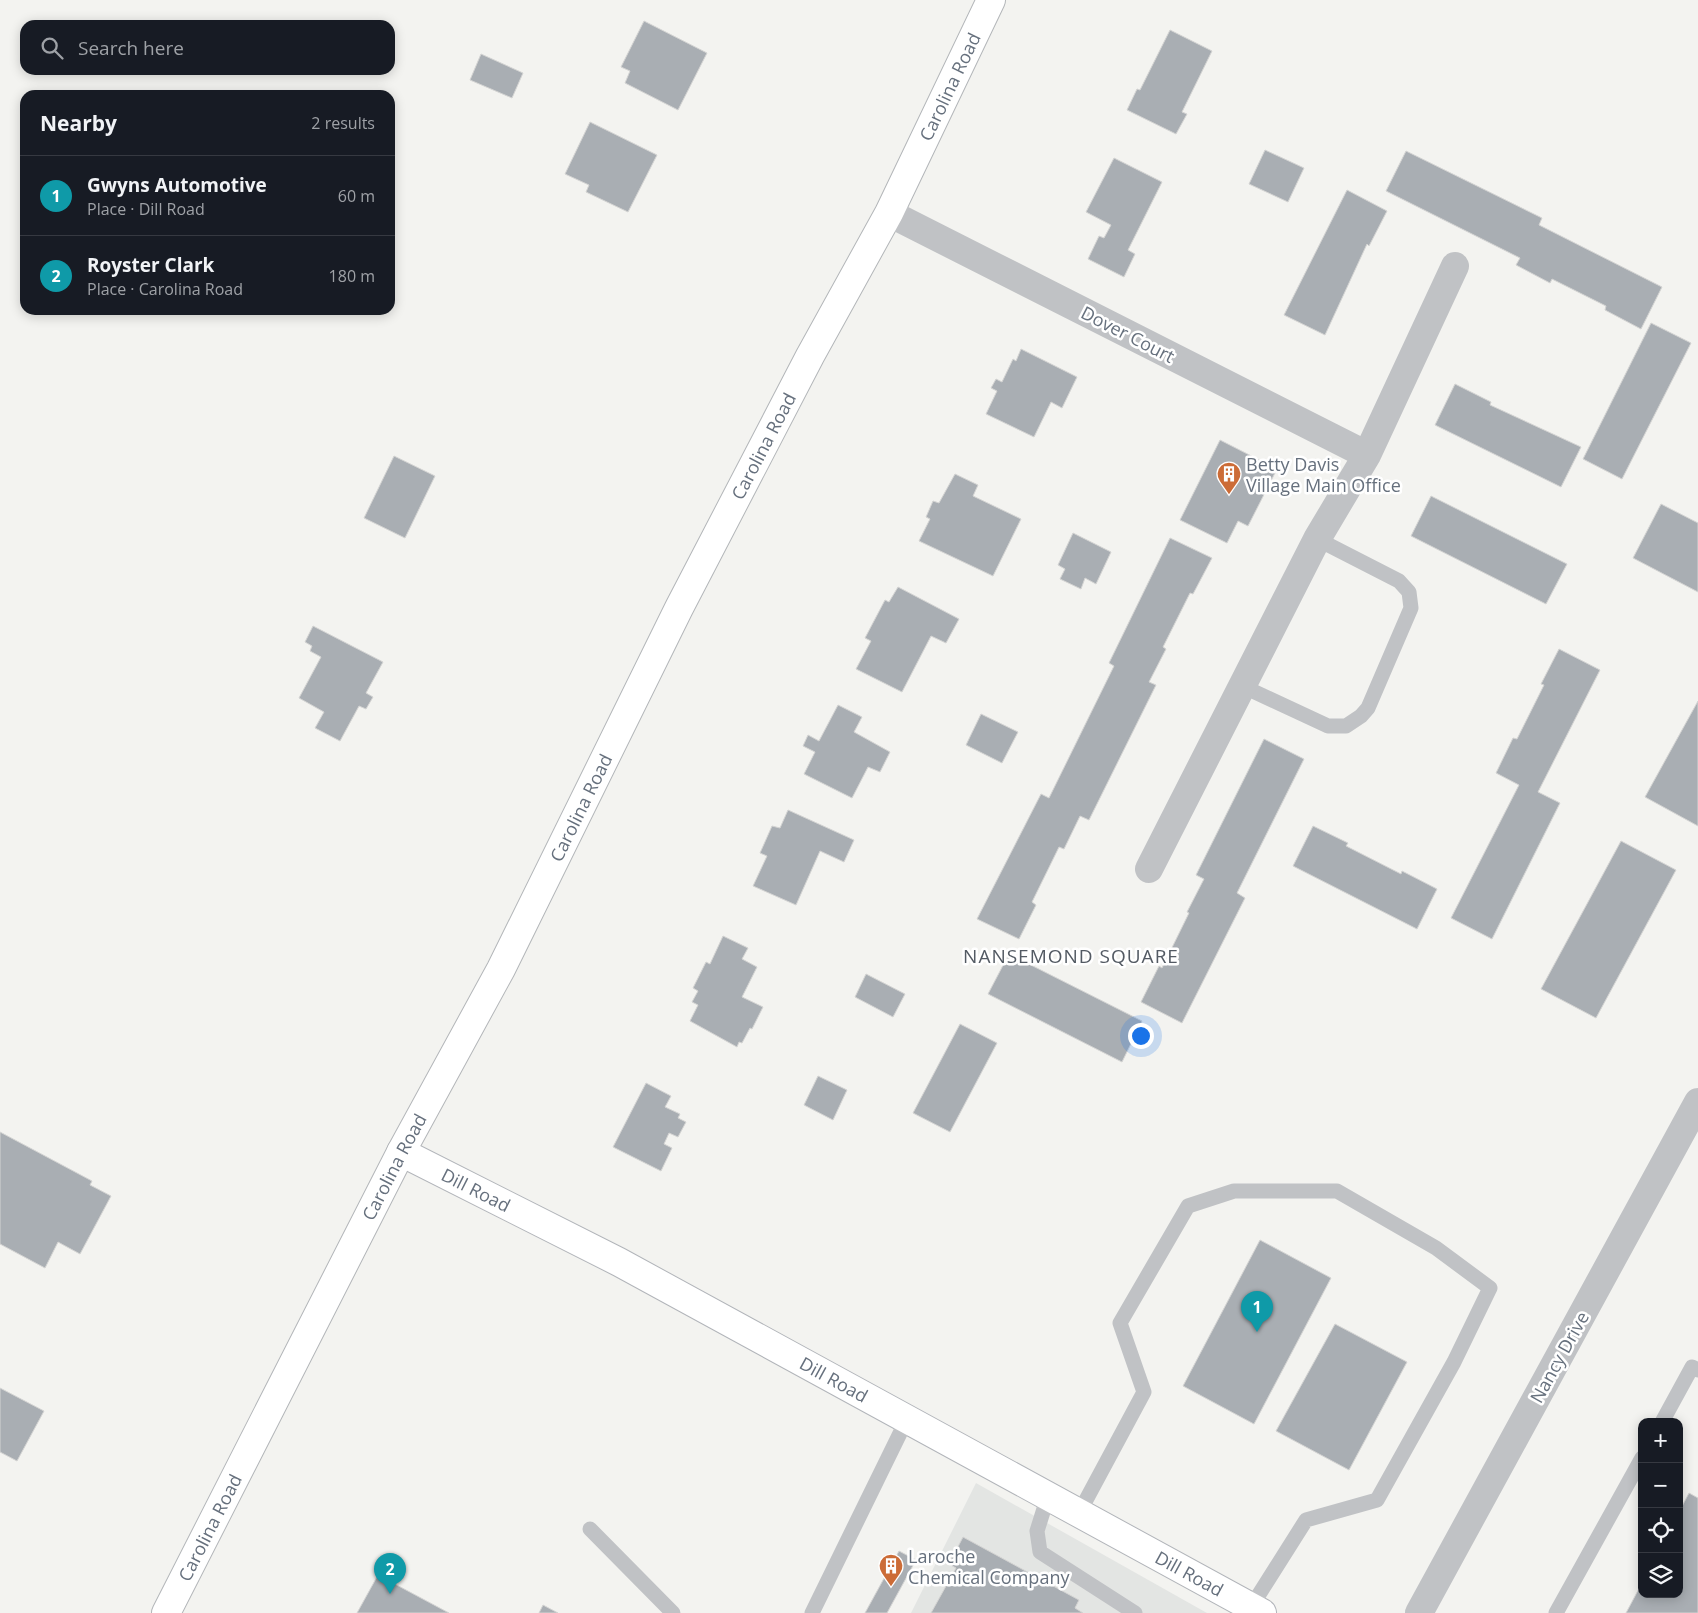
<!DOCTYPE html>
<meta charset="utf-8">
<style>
:root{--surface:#171b24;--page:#20242c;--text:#f1f3f6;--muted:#9ea1a6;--line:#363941;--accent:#cc6c37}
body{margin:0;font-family:"Open Sans",sans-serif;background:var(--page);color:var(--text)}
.controls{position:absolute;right:15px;bottom:15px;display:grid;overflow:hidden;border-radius:10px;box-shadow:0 2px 12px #0003}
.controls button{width:45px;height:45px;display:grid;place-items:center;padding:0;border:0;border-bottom:1px solid var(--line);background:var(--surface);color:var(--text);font:25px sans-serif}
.you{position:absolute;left:1140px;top:1035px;width:18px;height:18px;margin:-12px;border:4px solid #fff;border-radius:50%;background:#1a73e8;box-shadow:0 0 0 8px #1a73e833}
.badge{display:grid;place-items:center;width:32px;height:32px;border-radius:50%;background:var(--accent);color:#fff;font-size:16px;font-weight:700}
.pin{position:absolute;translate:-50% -41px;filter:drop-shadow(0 1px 2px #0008)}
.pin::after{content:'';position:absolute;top:26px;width:18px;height:15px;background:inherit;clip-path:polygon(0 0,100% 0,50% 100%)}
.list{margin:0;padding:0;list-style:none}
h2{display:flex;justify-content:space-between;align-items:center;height:65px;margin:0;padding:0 20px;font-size:21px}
h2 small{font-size:16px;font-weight:400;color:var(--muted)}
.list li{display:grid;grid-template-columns:32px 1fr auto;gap:15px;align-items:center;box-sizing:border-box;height:80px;padding:0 20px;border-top:1px solid var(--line)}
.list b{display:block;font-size:19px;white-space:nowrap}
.list p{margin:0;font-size:16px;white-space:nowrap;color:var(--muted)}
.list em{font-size:16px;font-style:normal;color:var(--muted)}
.icon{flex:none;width:28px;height:28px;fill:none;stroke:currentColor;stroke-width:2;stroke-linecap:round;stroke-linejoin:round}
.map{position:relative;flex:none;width:1698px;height:1613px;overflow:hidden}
.search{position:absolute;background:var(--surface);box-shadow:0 2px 12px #0003;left:20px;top:20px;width:375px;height:55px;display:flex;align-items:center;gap:12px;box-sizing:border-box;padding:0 18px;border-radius:15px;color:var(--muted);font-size:19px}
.panel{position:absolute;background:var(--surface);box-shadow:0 2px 12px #0003;left:20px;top:90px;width:375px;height:225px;border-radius:15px}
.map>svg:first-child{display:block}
</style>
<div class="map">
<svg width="1698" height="1613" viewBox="0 0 1698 1613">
<rect width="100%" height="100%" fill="#f3f3f0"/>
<path fill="#e3e5e3" d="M 976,1483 L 1207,1613 L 911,1613 Z"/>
<path fill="#a9aeb3" stroke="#d4d4d3" d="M 644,21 L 707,53 L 678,110 L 625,83 L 630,71 L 621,67 Z
M 1170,30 L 1212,51 L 1182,112 L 1187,114 L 1176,134 L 1127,110 L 1137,89 L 1140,90 Z
M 481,54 L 523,73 L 512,98 L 470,80 Z
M 590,122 L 657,155 L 628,212 L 586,192 L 589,185 L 565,174 Z
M 1265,150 L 1304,168 L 1288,202 L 1249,184 Z
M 1406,151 L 1542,218 L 1539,225 L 1662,287 L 1641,329 L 1605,310 L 1606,306 L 1552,279 L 1550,283 L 1516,265 L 1520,258 L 1386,191 Z
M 1114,158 L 1162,182 L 1128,250 L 1135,254 L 1124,277 L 1088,259 L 1099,236 L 1104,238 L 1111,225 L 1086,212 Z
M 1347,190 L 1387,211 L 1369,246 L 1367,244 L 1325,335 L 1284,315 Z
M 1651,323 L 1691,343 L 1622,479 L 1583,459 Z
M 1021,349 L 1077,377 L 1062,408 L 1051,402 L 1034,437 L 986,414 L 997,391 L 991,388 L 996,379 L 1002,382 L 1013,359 L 1016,361 Z
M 1455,384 L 1491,402 L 1490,405 L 1581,447 L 1561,487 L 1435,425 Z
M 1220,440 L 1277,469 L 1248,526 L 1238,521 L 1227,543 L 1180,520 Z
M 394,456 L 435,476 L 405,538 L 364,518 Z
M 955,474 L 978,485 L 973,496 L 1021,519 L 993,576 L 919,541 L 930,519 L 926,517 L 933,501 L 939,503 Z
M 1431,496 L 1567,564 L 1546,604 L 1411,536 Z
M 1661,504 L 1698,523 L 1698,592 L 1633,558 Z
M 1073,533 L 1111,552 L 1096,584 L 1085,578 L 1081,589 L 1060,579 L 1065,569 L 1058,565 Z
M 1170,538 L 1212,558 L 1193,594 L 1190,593 L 1163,647 L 1166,649 L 1149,682 L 1156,685 L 1089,820 L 1080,816 L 1064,849 L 1059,847 L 1032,902 L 1036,905 L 1019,939 L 977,919 L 1041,794 L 1049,798 L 1114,666 L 1109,663 Z
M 898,587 L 959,619 L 946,643 L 931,636 L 902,692 L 856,669 L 871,641 L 865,638 L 885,600 L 889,602 Z
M 313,626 L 383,662 L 366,693 L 373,697 L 366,709 L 359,706 L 340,741 L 315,728 L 324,712 L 299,698 L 321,657 L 310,651 L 312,646 L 305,642 Z
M 1559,649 L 1600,670 L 1538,792 L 1560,803 L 1492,939 L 1451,918 L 1519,785 L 1496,773 L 1513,738 L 1517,739 L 1544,685 L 1541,684 Z
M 1698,701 L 1698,826 L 1645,797 Z
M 838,705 L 862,717 L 854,732 L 890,752 L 880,772 L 868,767 L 852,798 L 804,774 L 815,752 L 803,746 L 808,735 L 819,741 Z
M 981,714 L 1018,732 L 1002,763 L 966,745 Z
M 1264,739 L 1304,759 L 1237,893 L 1245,898 L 1182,1023 L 1141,1002 L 1159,966 L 1162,968 L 1189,913 L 1187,912 L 1204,879 L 1196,875 Z
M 788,810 L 854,840 L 844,862 L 820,851 L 796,905 L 753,886 L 767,856 L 760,853 L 772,826 L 780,828 Z
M 1313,826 L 1348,843 L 1346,846 L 1401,874 L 1402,871 L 1437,889 L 1417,929 L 1293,866 Z
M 1621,841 L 1676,870 L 1596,1018 L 1541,989 Z
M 723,936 L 748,948 L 742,959 L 757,967 L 742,997 L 763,1007 L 752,1029 L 750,1028 L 742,1043 L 739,1042 L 737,1047 L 690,1021 L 698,1005 L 692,1002 L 698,991 L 693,988 L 706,962 L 710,964 Z
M 1009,954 L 1142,1021 L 1122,1062 L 988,994 Z
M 866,974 L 905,994 L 893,1017 L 855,997 Z
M 960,1024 L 997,1043 L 950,1132 L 913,1113 Z
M 818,1076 L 847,1090 L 833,1120 L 804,1105 Z
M 646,1083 L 671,1096 L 665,1107 L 680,1114 L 678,1118 L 686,1122 L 678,1137 L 669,1133 L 664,1144 L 672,1148 L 661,1171 L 613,1147 Z
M 0,1132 L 92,1181 L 90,1185 L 111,1196 L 80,1254 L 58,1242 L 45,1268 L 0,1244 Z
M 1260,1240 L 1331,1278 L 1254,1424 L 1183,1386 Z
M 1335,1324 L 1407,1362 L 1349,1470 L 1276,1431 Z
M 0,1388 L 44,1411 L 17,1461 L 0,1452 Z
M 1689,1493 L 1698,1498 L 1698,1613 L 1626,1613 L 1642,1583 L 1642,1594 L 1679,1594 L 1679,1512 Z
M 963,1537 L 1079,1600 L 1075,1608 L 1083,1613 L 931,1613 L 956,1568 L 949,1564 Z
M 899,1551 L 916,1560 L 887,1613 L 865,1613 Z
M 378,1575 L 449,1613 L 357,1613 Z
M 543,1605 L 558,1613 L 539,1613 Z"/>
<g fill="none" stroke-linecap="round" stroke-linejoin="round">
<defs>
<g id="secondary">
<path id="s1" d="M 401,1152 L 619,1262 L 1262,1613"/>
</g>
<g id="primary">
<path id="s2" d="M 166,1613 L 401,1152 L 501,969 L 679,608 L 810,356 L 889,213 L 991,0"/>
</g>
</defs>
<use href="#secondary" stroke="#b2b5ba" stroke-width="30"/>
<use href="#primary" stroke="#b3b6b9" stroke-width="30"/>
<path stroke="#c0c2c5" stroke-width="15" d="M 1242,686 L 1328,726 L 1346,726 L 1361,716 L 1368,708 L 1411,608 L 1409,592 L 1399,581 L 1317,539
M 1662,1422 L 1692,1367 L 1698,1370
M 1048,1496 L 1037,1531 L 1040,1552 L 1135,1613
M 1079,1513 L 1144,1392 L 1120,1323 L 1188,1206 L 1234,1191 L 1337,1191 L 1436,1248 L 1490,1288 L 1454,1362 L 1377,1500 L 1306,1520 L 1251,1607
M 590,1529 L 673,1613
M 812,1613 L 907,1419
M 1556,1613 L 1642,1458"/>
<path stroke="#c0c2c5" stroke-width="28" d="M 889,213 L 1367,455
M 1149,869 L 1317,539 L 1367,455 L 1455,266
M 1419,1613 L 1698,1102"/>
<use href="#secondary" stroke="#fff" stroke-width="28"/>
<use href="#primary" stroke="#fff" stroke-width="28"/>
</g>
<defs>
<symbol id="building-pin" viewBox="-11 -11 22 30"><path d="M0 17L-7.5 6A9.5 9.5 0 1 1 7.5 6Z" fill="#cc6c37" stroke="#fff"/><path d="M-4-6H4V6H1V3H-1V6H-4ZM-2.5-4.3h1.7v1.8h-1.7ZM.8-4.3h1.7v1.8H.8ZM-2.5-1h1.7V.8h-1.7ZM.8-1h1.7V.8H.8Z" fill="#fff"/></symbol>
</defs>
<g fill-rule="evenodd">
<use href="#building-pin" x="1215" y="460" width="28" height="38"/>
<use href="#building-pin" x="877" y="1552" width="28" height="38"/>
</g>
<g text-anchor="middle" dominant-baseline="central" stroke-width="5" stroke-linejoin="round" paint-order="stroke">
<g font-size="18" fill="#66707d" stroke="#fff">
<text stroke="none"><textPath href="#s2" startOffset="1716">Carolina Road</textPath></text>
<text transform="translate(1128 334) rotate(27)">Dover Court</text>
<text stroke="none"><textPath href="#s2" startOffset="1311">Carolina Road</textPath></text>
<text stroke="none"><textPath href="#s2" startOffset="906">Carolina Road</textPath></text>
<text stroke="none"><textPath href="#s2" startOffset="501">Carolina Road</textPath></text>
<text stroke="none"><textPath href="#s1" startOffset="84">Dill Road</textPath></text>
<text transform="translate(1559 1357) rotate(-61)">Nancy Drive</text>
<text stroke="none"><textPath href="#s1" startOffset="489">Dill Road</textPath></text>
<text stroke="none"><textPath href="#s2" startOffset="96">Carolina Road</textPath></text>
<text stroke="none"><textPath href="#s1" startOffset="894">Dill Road</textPath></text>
</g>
<g font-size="18" fill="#66707d" stroke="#fff" text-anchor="start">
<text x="1246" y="464">Betty Davis<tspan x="1246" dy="21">Village Main Office</tspan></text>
<text x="908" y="1556">Laroche<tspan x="908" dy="21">Chemical Company</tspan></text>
</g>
<g font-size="19" letter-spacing="1" fill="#535a63" stroke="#fff">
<text x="1071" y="956">NANSEMOND SQUARE</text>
</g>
</g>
</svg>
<div class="controls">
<button>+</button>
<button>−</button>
<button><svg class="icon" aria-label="locate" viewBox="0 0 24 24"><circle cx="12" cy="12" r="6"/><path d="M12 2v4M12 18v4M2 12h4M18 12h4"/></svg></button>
<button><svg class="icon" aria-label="layers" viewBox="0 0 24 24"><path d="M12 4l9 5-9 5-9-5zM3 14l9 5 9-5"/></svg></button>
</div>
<div class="you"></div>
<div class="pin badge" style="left:1257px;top:1332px;background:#0f9aa8">1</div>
<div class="pin badge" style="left:390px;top:1594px;background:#0f9aa8">2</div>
<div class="search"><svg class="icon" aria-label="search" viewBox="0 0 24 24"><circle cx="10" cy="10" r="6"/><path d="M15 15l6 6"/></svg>Search here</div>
<section class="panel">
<h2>Nearby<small>2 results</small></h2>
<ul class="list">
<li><span class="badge" style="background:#0f9aa8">1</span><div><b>Gwyns Automotive</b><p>Place · Dill Road</p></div><em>60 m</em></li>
<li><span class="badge" style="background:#0f9aa8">2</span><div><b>Royster Clark</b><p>Place · Carolina Road</p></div><em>180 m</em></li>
</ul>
</section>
</div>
